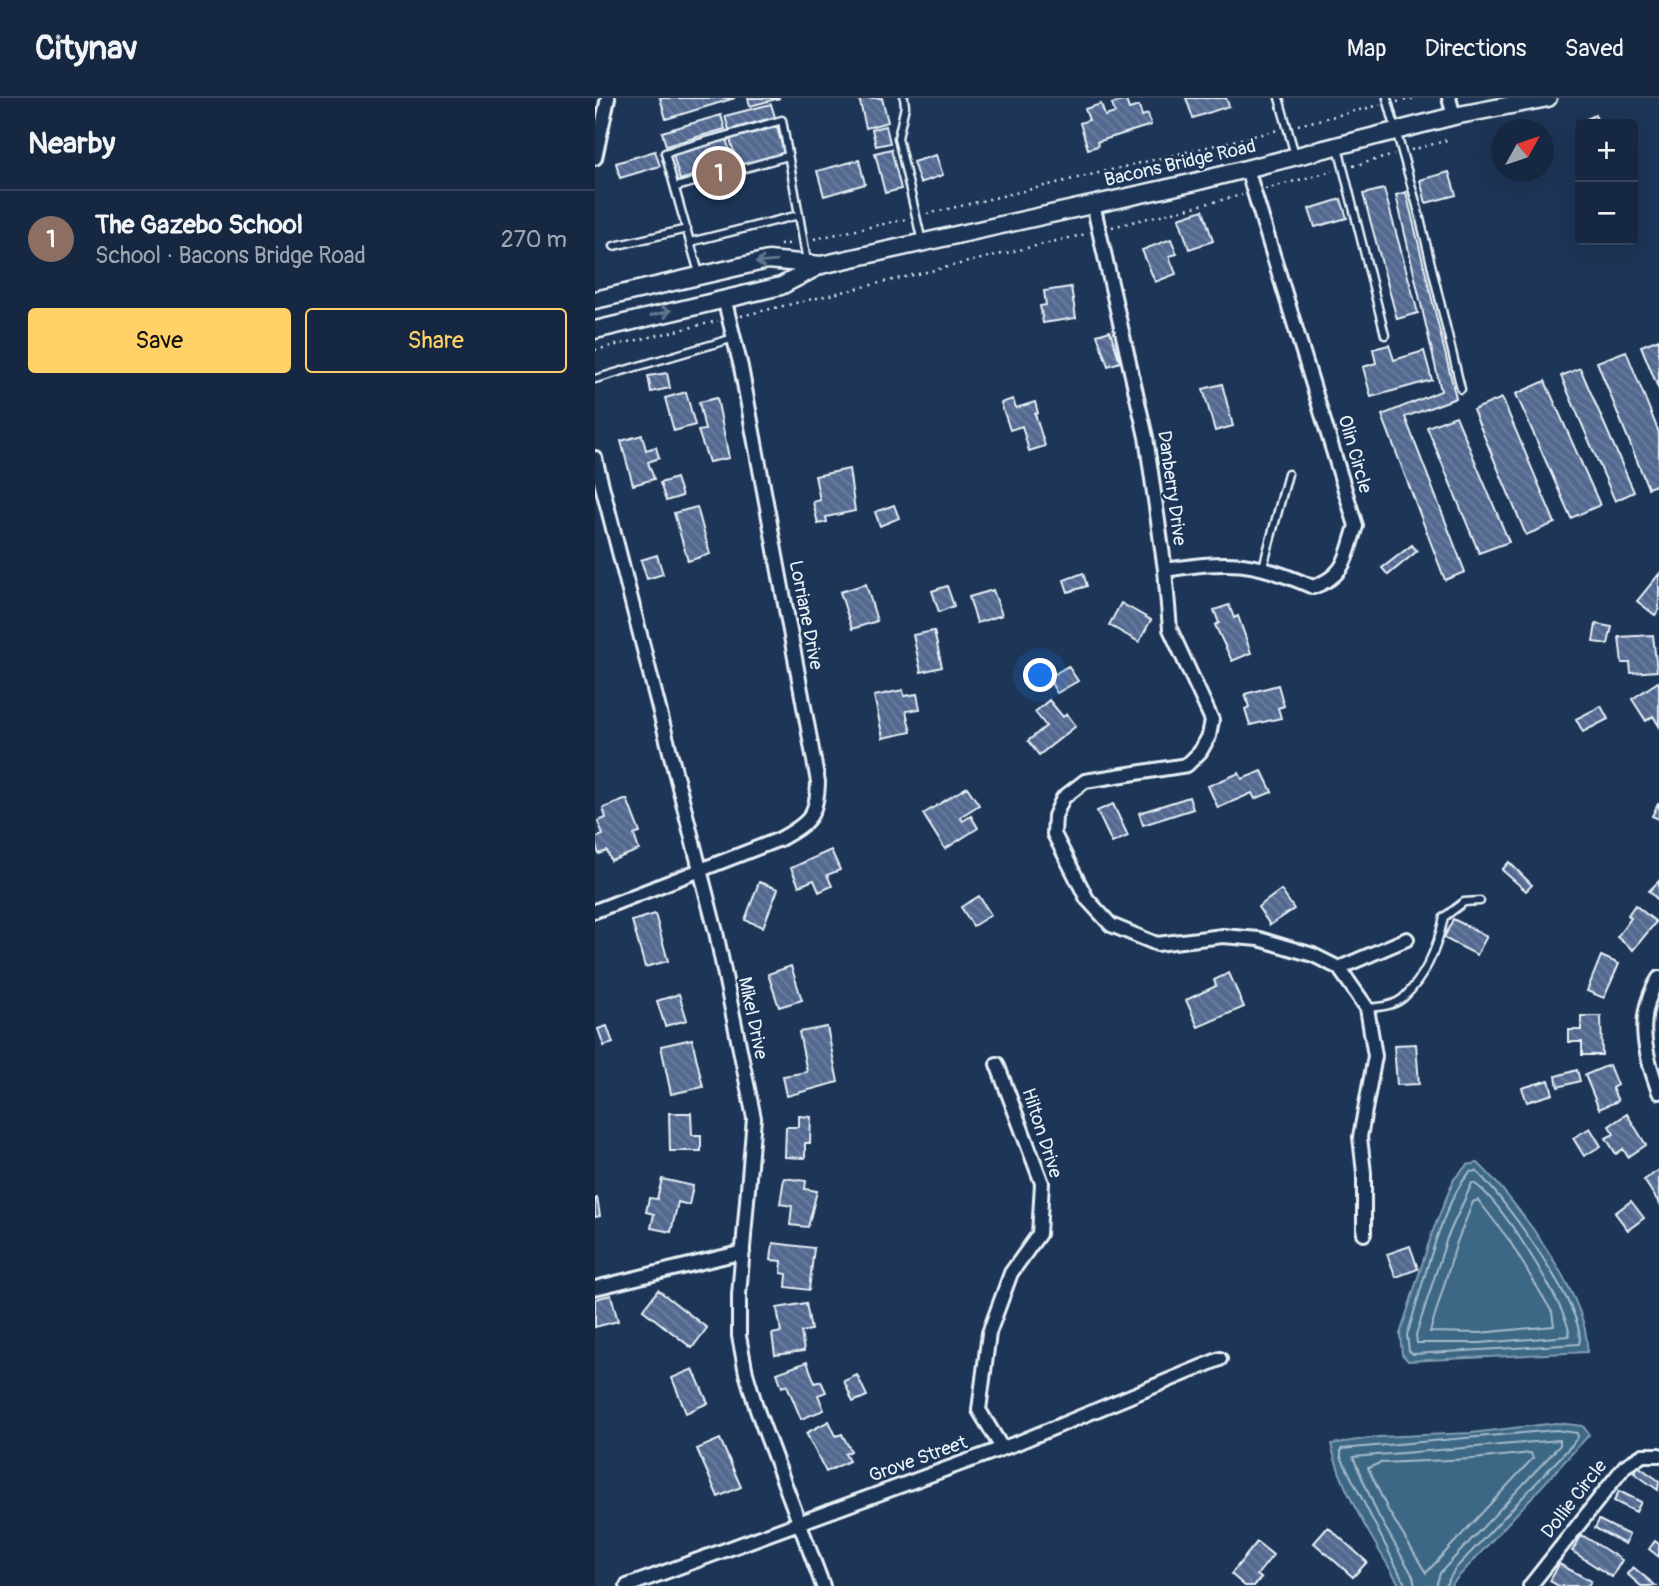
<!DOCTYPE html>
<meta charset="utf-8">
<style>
:root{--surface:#162841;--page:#1f3048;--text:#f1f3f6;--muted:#9ea6b1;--line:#35445a;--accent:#ffd166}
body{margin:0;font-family:Pangolin,sans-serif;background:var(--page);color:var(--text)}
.controls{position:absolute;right:21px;top:21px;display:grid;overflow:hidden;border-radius:7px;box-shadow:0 7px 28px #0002}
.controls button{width:63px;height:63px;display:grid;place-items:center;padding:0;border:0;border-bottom:2px solid var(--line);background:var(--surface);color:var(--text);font:35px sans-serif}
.compass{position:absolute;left:896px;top:21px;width:63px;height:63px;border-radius:50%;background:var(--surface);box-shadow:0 7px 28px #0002;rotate:50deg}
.you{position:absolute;left:446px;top:578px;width:24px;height:24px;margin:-18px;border:5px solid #fff;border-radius:50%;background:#1a73e8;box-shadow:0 0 0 10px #1a73e833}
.badge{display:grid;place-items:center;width:46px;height:46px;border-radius:50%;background:var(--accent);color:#fff;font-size:23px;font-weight:700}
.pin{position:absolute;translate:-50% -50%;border:4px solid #fff;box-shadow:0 2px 7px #0006}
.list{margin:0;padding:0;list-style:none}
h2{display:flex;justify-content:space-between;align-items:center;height:91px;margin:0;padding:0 28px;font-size:30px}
h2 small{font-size:23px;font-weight:400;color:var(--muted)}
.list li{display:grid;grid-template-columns:46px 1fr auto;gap:21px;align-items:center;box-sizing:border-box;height:98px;padding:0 28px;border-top:2px solid var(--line)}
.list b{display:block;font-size:26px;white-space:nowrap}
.list p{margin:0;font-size:23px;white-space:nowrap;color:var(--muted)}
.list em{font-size:23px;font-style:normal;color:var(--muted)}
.actions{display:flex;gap:14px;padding:21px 28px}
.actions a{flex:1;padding:16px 0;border:2px solid var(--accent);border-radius:7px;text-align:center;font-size:24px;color:var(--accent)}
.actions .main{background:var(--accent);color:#111}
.map{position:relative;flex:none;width:1064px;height:1488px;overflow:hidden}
header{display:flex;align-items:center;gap:42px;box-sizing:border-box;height:98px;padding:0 35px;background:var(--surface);border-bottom:2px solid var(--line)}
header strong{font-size:33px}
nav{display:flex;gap:38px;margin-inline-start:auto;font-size:24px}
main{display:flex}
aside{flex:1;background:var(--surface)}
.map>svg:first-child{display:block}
</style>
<header>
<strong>Citynav</strong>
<nav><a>Map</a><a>Directions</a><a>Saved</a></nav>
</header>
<main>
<aside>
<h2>Nearby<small></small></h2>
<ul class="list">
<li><span class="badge" style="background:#8d6e63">1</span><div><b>The Gazebo School</b><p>School · Bacons Bridge Road</p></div><em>270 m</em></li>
</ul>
<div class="actions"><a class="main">Save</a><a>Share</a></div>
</aside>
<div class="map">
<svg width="1064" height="1488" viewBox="0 0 1064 1488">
<defs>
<pattern id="building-back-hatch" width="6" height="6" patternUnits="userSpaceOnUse" patternTransform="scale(1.75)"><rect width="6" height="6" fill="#536990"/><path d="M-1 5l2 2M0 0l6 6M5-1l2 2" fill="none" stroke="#6c7fa0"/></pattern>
</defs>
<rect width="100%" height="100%" fill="#1d3557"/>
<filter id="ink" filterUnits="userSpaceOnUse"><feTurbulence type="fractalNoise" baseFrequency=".0143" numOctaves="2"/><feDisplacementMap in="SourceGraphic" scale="14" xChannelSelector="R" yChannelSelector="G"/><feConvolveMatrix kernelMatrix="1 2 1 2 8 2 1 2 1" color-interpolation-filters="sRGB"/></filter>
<g filter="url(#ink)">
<path fill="#3e6785" stroke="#829eb3" stroke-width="2" d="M 883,1065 C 920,1101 996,1201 992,1254 L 813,1263 L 807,1256 L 805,1236 L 837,1135 L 859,1081 L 872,1067 Z
M 961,1325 L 988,1328 L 994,1337 L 855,1488 L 805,1488 C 780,1444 747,1396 736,1346 L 783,1339 L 876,1335 Z"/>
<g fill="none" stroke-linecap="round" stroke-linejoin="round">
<path stroke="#a4baca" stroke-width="2" d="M 881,1073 C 906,1096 994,1215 984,1246 L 818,1256 L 814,1253 L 812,1237 C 827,1192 845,1107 875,1074 Z
M 877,1085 C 897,1088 978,1217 974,1238 L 885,1245 L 822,1245 L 821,1237 L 852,1140 Z
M 883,1102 L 914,1142 L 957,1214 L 959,1228 L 884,1235 L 835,1234 L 862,1144 L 878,1104 Z
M 936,1355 L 938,1360 L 831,1475 L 793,1412 L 773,1370 L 785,1365 L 878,1361 Z
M 811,1488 L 746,1359 L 746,1351 L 961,1332 L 982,1335 L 983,1339 L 976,1348 L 861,1470 L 850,1488
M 820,1488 L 818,1478 L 783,1417 L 758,1359 L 965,1342 L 965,1347 L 845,1475 L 841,1488"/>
</g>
<path fill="url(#building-back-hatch)" stroke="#e8f1f8" stroke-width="2" d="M 65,0 L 140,0 L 71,21 Z
M 153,0 L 185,0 L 155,8 Z
M 264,0 L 287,0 L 293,24 L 271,30 Z
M 591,0 L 631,0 L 634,8 L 598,20 Z
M 531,2 L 534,11 L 544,8 L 547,18 L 553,16 L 556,27 L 502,44 L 503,48 L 493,51 L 485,25 L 494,22 L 490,11 L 506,6 L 510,18 L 520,15 L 517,6 Z
M 176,6 L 180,19 L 134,32 L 130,18 Z
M 126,17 L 130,31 L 71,48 L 67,34 Z
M 1000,17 L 1004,26 L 985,26 L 985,40 L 979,27 Z
M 291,28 L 295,45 L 281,48 L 277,31 Z
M 182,29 L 189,55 L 143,68 L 135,41 Z
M 131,41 L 139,65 L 85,82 L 78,57 Z
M 296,51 L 306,91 L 290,95 L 280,55 Z
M 60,53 L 65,68 L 25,80 L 21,65 Z
M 341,57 L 348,77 L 325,85 L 318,64 Z
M 264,62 L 270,86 L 229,98 L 222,73 Z
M 854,74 L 861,97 L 831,105 L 825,82 Z
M 789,91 L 823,215 L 802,221 L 768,96 Z
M 811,94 L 861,300 L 810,319 L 870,474 L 850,482 L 787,317 L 846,293 L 801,97 Z
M 746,101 L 752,120 L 720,129 L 714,111 Z
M 608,112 L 618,143 L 594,151 L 584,120 Z
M 576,141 L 582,156 L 574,158 L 581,176 L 560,184 L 547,152 Z
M 476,189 L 481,220 L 448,225 L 445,208 L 451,207 L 449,193 Z
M 515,233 L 525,264 L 513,268 L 502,237 Z
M 1064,241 L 1064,292 L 1046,248 Z
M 794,247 L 799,262 L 829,253 L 837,282 L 776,299 L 768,269 L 781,265 L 778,251 Z
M 1031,253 L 1064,335 L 1064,386 L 1053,390 L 1002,264 Z
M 985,270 L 1039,394 L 1020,403 L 966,278 Z
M 72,275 L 75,290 L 56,294 L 53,278 Z
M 950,283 L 1005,407 L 976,420 L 921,296 Z
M 627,286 L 638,328 L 620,333 L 608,291 Z
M 91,294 L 100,327 L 79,333 L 70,300 Z
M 122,300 L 134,360 L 114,364 L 103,333 L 110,332 L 104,304 Z
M 907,300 L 960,425 L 931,437 L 878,312 Z
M 418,301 L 421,310 L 440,304 L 443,315 L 440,316 L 450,348 L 434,353 L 427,328 L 415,332 L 406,305 Z
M 861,318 L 914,444 L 884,455 L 832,329 Z
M 47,337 L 51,352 L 61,349 L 64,360 L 53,364 L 59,381 L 38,387 L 26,343 Z
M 254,371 L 260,413 L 231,419 L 232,424 L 223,426 L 218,404 L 225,402 L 220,378 Z
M 81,380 L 87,398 L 71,403 L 65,385 Z
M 299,407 L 304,420 L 285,428 L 280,414 Z
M 102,409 L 115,456 L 93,463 L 79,415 Z
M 817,447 L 822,453 L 793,477 L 787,470 Z
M 62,457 L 68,476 L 52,481 L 46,462 Z
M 488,475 L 492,488 L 473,494 L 469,482 Z
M 1064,476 L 1064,512 L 1060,517 L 1042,503 Z
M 271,486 L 282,523 L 257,531 L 245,494 Z
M 352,488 L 359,508 L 344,514 L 337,493 Z
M 398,492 L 407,517 L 382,525 L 374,499 Z
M 526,505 L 556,522 L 544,544 L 514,527 Z
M 634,507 L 639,520 L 643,518 L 656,555 L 637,563 L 620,527 L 624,525 L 619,512 Z
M 1001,526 L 1017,529 L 1013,546 L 998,544 Z
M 339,533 L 347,569 L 326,574 L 318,537 Z
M 1058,537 L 1062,573 L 1036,575 L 1035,565 L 1027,565 L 1024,539 Z
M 473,568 L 483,583 L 462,595 L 453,580 Z
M 1063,584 L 1064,586 L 1064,628 L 1058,618 L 1051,623 L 1037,601 Z
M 683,587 L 689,608 L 683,610 L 686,620 L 655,627 L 650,611 L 654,609 L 650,596 Z
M 308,592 L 309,598 L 322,596 L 325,611 L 311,613 L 316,634 L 288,640 L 279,598 Z
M 454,602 L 468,619 L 472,616 L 481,628 L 444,657 L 433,643 L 451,628 L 440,614 Z
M 1006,608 L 1013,621 L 988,634 L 981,621 Z
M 667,673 L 677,694 L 660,701 L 657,695 L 623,710 L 613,688 L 644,675 L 647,681 Z
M 372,689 L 384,707 L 365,719 L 368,723 L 376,718 L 383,730 L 350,751 L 328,716 Z
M 594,699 L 598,711 L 548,727 L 544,715 Z
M 32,701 L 45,735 L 39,737 L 44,752 L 16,763 L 12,753 L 4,756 L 0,745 L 0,740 L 8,737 L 3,723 L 11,720 L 8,710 Z
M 518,706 L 533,738 L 517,745 L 502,713 Z
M 1063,706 L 1064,706 L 1064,721 L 1057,718 Z
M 236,752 L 245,772 L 232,777 L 237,788 L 224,794 L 219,782 L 204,788 L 196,770 Z
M 914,764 L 937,787 L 931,793 L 907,772 Z
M 1064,783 L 1064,803 L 1054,793 Z
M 164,784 L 183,791 L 168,829 L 150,822 Z
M 686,792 L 699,811 L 675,827 L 663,809 Z
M 384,798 L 396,817 L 378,828 L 366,809 Z
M 1040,807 L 1061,824 L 1038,852 L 1022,839 L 1036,820 L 1033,817 Z
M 60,816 L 73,863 L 50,869 L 37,823 Z
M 858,821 L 892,838 L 882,857 L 849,840 Z
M 1006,858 L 1024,866 L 1009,900 L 992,893 Z
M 196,868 L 207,902 L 184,909 L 173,876 Z
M 634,875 L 649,909 L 603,929 L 591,902 L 621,888 L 619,882 Z
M 84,896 L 92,922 L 70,928 L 62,903 Z
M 986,918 L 1006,918 L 1007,957 L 987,957 L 987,944 L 974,944 L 974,932 L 986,932 Z
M 12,928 L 18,945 L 9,948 L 3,931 Z
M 232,929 L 243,984 L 192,998 L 188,978 L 212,974 L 204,934 Z
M 97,941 L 108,989 L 76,996 L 66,948 Z
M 821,946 L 824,986 L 802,987 L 799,947 Z
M 1014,967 L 1022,987 L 1017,990 L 1023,1003 L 1004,1011 L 990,977 Z
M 982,972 L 985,983 L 963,989 L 961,978 Z
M 954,982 L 958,996 L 932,1004 L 927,990 Z
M 74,1015 L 96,1015 L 97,1037 L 106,1037 L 106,1053 L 75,1053 Z
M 1032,1016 L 1051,1047 L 1033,1059 L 1028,1051 L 1021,1056 L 1011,1040 L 1019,1036 L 1014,1028 Z
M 204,1018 L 216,1019 L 215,1045 L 210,1045 L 210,1060 L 190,1059 L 191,1029 L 204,1029 Z
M 995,1030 L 1006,1048 L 989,1058 L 978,1040 Z
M 1064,1072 L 1064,1105 L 1049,1082 Z
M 189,1080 L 211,1083 L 210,1091 L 222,1093 L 213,1129 L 195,1127 L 197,1108 L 185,1106 Z
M 67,1081 L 98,1088 L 94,1107 L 83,1104 L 76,1134 L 56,1130 L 59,1116 L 51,1114 L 54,1100 L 62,1101 Z
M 2,1100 L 5,1118 L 0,1119 L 0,1101 Z
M 1036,1103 L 1049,1120 L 1033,1132 L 1020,1115 Z
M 178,1145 L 219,1150 L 214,1192 L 191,1189 L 192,1176 L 186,1175 L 187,1163 L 176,1162 Z
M 815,1148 L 823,1171 L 801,1179 L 792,1156 Z
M 63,1192 L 112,1230 L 97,1250 L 48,1212 Z
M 16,1197 L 23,1223 L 0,1229 L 0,1201 Z
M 211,1205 L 216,1232 L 206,1234 L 209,1253 L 180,1257 L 177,1236 L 186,1234 L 182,1210 Z
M 212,1264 L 220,1285 L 226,1283 L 231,1294 L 223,1297 L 229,1312 L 206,1321 L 192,1287 L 187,1289 L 182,1275 Z
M 98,1271 L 113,1305 L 91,1315 L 77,1280 Z
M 262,1277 L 272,1298 L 258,1304 L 249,1283 Z
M 234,1323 L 241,1338 L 247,1336 L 256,1353 L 250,1356 L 254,1363 L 231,1374 L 211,1335 Z
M 125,1341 L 146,1389 L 123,1399 L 102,1351 Z
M 1043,1368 L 1064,1383 L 1063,1392 L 1039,1375 Z
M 1024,1393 L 1046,1404 L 1041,1414 L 1019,1403 Z
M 1004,1422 L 1034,1437 L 1030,1446 L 1000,1430 Z
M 733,1429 L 772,1464 L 758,1479 L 719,1445 Z
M 987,1437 L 1027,1462 L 1017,1479 L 977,1453 Z
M 1060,1443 L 1064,1446 L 1064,1459 L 1054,1451 Z
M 662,1444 L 678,1457 L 662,1477 L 666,1480 L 659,1488 L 650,1488 L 636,1476 Z
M 964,1466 L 996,1483 L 993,1488 L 964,1488 L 955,1483 Z
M 1038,1469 L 1061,1488 L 1046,1488 L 1032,1476 Z"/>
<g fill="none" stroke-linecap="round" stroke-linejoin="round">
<defs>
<path id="lane" d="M 309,0 L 310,8 L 303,40 L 327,144
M 684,0 L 700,57
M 792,0 L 822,108 L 866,291
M 743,49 L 790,237
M 81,89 L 193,58
M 95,144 L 70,55 L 187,22 L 204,117
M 19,148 L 92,131
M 104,175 L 95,144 L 204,117 L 212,164
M 0,281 L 139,240
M 668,469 L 693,376
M 772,910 C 784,909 800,908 809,899 C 831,878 843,847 849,819 L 869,804 L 885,803"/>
<path id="street" d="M 854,0 L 859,18
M 0,60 L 13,0
M 498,106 L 551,339 L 570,472 L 575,531 L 617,622 L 614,638 L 605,654 L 592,667 L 490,683 L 468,700 L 460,718 L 459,736 L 492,801 L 516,827 L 562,846 L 628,838 L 664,841 L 718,857 L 744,870 L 812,841
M 0,360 L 121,834 L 159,1020 L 144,1197 L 144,1238 L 151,1275 L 162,1312 L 228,1488
M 570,472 C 635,462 657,462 718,489 C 752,477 751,458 761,428 L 652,71
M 0,813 L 185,741 C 214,725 222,718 223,684 L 146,269 L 129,200
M 744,870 L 772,910 L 780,958 L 765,1039 L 769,1075 L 769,1136
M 1064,880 C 1040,918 1049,954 1064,994
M 402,966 L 447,1085 L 444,1136 L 416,1175 L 394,1235 L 384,1312 L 407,1350
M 0,1190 L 148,1154
M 32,1488 L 422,1345 L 625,1261
M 935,1488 L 1030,1368 L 1048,1357 L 1064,1357"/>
<path id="secondary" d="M 0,202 L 173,162 L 226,167
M 0,232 L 186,188 L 226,167 L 596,85 L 859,18 L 953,0"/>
</defs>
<use href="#lane" stroke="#e8f1f8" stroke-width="11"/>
<use href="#street" stroke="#e8f1f8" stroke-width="18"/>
<use href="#secondary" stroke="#e8f1f8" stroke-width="21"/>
<path stroke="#e8f1f8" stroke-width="2.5" stroke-dasharray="2 5" stroke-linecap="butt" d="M 802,4 L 821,0
M 703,27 L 785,7
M 816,52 L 850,43 L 852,37
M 758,68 L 799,57
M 670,91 L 738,73
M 332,116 L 683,32
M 517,129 L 647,97
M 219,141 L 312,121
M 185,147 L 199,145
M 146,218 L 491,136
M 0,252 L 123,223"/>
<use href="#lane" stroke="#1d3557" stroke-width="6"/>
<use href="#street" stroke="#1d3557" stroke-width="12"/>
<use href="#secondary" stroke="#1d3557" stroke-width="16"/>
</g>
<defs><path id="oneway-shaft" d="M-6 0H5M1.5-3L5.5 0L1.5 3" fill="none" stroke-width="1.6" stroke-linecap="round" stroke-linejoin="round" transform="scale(1.75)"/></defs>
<g stroke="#64778f">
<use href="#oneway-shaft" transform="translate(171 164) rotate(175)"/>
<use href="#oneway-shaft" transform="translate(66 215) rotate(-14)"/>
</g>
</g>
<g text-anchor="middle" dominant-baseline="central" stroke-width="5" stroke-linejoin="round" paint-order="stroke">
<g font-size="19" fill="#e8f1f8" stroke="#1d3557">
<text transform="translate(585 65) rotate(-13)">Bacons Bridge Road</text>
<text transform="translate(760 356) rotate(74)">Olin Circle</text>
<text transform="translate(577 390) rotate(82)">Danberry Drive</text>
<text transform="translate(211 517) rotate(79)">Lorriane Drive</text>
<text transform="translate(158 920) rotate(78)">Mikel Drive</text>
<text transform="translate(447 1035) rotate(72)">Hilton Drive</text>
<text transform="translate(323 1361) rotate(-20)">Grove Street</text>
<text transform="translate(979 1401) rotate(-52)">Dollie Circle</text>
</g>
</g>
</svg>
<div class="controls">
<button>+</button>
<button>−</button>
</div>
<svg class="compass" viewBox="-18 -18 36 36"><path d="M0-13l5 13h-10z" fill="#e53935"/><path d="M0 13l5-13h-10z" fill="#9ea6b1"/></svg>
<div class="you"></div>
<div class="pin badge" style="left:124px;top:75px;background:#8d6e63">1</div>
</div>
</main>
